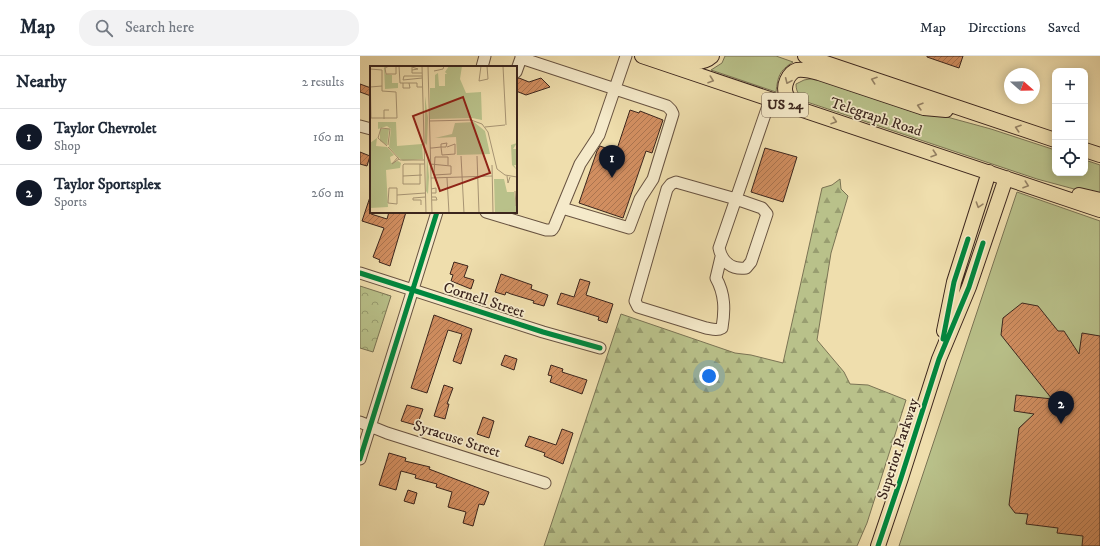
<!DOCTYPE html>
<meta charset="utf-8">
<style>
:root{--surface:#fff;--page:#f2f2f3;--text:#1f2937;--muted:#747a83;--line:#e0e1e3;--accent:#111827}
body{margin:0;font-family:"IM FELL DW Pica",serif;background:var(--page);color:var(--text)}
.controls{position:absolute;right:12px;top:12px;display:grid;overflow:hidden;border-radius:8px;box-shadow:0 2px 10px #0003}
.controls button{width:36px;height:36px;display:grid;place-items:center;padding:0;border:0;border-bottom:1px solid var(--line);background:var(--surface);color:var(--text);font:20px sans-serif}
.compass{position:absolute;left:644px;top:12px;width:36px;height:36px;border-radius:50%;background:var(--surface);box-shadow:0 2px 10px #0003;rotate:110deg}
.you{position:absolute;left:349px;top:320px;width:14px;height:14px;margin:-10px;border:3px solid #fff;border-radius:50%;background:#1a73e8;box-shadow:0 0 0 6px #1a73e833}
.badge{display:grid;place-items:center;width:26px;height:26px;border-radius:50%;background:var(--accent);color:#fff;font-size:13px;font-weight:700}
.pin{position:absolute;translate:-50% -33px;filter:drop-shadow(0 1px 2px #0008)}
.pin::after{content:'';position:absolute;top:21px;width:14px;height:12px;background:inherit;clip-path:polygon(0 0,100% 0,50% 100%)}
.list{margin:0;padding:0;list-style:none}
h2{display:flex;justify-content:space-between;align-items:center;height:52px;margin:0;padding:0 16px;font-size:17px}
h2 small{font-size:13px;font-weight:400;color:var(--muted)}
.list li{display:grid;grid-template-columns:26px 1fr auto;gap:12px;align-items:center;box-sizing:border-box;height:56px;padding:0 16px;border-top:1px solid var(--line)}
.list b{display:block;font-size:15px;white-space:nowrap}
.list p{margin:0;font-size:13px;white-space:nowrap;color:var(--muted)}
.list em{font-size:13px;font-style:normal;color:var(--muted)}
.icon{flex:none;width:22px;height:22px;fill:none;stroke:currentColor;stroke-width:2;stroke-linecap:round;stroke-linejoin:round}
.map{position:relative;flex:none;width:740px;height:490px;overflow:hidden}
header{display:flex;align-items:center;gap:24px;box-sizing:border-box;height:56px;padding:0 20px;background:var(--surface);border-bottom:1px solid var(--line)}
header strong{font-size:19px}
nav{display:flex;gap:22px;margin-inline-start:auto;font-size:14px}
.search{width:280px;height:36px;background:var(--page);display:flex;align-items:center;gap:10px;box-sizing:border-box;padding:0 14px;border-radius:16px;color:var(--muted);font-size:15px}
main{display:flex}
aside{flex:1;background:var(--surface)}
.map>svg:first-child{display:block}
</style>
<header>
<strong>Map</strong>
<div class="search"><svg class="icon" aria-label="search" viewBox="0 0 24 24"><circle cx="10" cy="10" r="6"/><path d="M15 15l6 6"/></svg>Search here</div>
<nav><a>Map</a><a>Directions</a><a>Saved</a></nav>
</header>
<main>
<aside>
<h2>Nearby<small>2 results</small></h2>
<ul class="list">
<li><span class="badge">1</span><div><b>Taylor Chevrolet</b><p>Shop</p></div><em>160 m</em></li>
<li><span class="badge">2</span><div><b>Taylor Sportsplex</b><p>Sports</p></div><em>260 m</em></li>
</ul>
</aside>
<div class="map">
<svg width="740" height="490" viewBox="0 0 740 490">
<defs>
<pattern id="forest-firs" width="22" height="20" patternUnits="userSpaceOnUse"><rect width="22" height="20" fill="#b9c18a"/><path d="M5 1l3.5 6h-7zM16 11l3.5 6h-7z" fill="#989d70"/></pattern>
<pattern id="park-crowns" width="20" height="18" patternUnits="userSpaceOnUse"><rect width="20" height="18" fill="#b9c18a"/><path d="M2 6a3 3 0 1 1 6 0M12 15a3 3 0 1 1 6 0" fill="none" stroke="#989d70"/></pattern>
<pattern id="building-hatch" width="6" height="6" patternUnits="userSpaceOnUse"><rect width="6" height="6" fill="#d18e60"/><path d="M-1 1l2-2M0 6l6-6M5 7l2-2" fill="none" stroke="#ab744f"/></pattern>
</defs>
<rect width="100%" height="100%" fill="#efdead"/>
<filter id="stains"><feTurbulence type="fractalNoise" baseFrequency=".005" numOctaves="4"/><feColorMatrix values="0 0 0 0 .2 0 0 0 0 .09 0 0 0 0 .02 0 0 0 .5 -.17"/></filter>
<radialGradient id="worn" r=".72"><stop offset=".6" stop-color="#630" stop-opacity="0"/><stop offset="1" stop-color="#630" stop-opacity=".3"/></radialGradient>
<path fill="#b9c18a" stroke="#7a7354" d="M 365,0 L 416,0 L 433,6 C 419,15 418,20 416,36 L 351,14 L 362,7 Z
M 455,22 L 576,58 L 631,73 L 695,94 L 695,117 L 725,117 L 725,104 L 740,109 L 740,140 L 677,123 L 447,46 L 448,44 C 440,41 436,37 436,28 L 444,24 Z
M 657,136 L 740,165 L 740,490 L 539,490 Z"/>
<path fill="url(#forest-firs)" stroke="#7a7354" d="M 480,123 L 481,133 L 488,140 L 471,197 L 457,284 L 484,316 L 490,328 L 508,329 L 546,344 L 507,467 L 497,490 L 184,490 L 261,258 L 375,297 L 391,299 L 423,307 L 462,132 L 472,129 Z"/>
<path fill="url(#park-crowns)" stroke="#7a7354" d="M 0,230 L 31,240 L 13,296 L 0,292 Z"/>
<path fill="url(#building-hatch)" stroke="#3b251d" d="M 567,0 L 603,0 L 599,12 L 567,1 Z
M 159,22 L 169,26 L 181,22 L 190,31 L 166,39 L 156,35 L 156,23 Z
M 0,28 L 11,32 L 11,40 L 0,36 Z
M 270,54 L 279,57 L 280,55 L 303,64 L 292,97 L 286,95 L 263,162 L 219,147 L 237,95 L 240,90 L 256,96 Z
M 405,92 L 437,101 L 423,146 L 391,136 Z
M 0,96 L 10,100 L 7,110 L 0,108 Z
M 10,141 L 11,141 L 11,158 L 27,163 L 29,156 L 46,156 L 30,210 L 19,206 L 20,204 L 13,201 L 24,172 L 2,165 Z
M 94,206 L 108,210 L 104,221 L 114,224 L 111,233 L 91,225 L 93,219 L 90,218 Z
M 141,218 L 172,229 L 171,233 L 188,239 L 184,250 L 173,247 L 174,245 L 151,238 L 146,236 L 145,239 L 135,236 Z
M 220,223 L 230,226 L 226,239 L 253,248 L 247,267 L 238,264 L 239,261 L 197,248 L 201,237 L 214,241 Z
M 662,247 L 678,250 L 698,275 L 704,275 L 719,298 L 722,277 L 740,280 L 740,490 L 722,490 L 723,480 L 697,477 L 698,472 L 666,468 L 668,458 L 655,457 L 649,449 L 659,372 L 674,358 L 654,355 L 656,339 L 692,343 L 641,279 L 643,262 Z
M 74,259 L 112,273 L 101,308 L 93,305 L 102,278 L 88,274 L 67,337 L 51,332 Z
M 145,299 L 157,303 L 154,314 L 141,309 Z
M 191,309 L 203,313 L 202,316 L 227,324 L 222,338 L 190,326 L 192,320 L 188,319 Z
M 84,329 L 93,332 L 87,348 L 89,348 L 85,363 L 74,360 Z
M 47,349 L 63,353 L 59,364 L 57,363 L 55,369 L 41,365 Z
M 123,361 L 134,365 L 129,382 L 117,378 Z
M 202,373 L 213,377 L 203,408 L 184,400 L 185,397 L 165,390 L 169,380 L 196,389 Z
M 29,397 L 46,402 L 45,405 L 70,411 L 69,413 L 129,436 L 124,449 L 119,448 L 113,470 L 103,467 L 106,456 L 88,451 L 92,436 L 76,431 L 77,428 L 55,422 L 56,419 L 41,415 L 36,434 L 19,429 Z
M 48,434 L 57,437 L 54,448 L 44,445 Z"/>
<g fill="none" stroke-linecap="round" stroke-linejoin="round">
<defs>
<path id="minor" d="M 161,0 L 161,2 L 307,50 L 311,54 L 313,58 L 293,123 L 280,143 L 269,172 L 202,152
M 122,11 L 125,0
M 156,16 L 161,2
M 0,70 L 11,73
M 126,156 L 186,174 L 192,174 L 194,171 L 220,108 L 239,79 L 266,0
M 361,201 L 356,222 C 365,238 365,254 362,272 C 357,275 352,273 346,272 L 278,251 L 275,245 L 307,133 L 311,128 L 316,126 L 376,143 L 402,152 L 407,158 L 391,206 L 386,212 C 372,214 362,206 359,192 C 376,143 393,93 410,44
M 0,217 L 183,276 L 240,292
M 0,366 L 27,377 L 185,427
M 0,403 L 77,156"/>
<path id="major" d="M 282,0 L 740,154
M 310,0 C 323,4 340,11 352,0
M 445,0 L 695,84
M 435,52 C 432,48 428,43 426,38 C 423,30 428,17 437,14 C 444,13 452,15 459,17 L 564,52 L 586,54
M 725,94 L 740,99
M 719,139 L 740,144
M 584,275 L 594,226 L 629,116
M 518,490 L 541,422 L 579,303 L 609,231 L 646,122"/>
</defs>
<use href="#minor" stroke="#685341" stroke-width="13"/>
<use href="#major" stroke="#3b251d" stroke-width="16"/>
<use href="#minor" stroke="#f5eaca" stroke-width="11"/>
<use href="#major" stroke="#efdead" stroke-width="14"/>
<defs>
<path id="cycleway" d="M 0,217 L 183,276 L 240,292
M 583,283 L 594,226 L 608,183
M 0,403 L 77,156
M 518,490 L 541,422 L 579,303 L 609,231 L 623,187"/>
</defs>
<use href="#cycleway" stroke="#f5eaca" stroke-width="8"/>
<use href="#cycleway" stroke="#00873e" stroke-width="5"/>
</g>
<defs><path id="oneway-chevron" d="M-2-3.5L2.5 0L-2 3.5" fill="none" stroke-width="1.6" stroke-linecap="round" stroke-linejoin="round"/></defs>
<g stroke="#958265">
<use href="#oneway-chevron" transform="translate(351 24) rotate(19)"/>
<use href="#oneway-chevron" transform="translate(514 24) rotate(-161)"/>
<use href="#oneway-chevron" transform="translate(428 25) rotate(114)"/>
<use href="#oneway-chevron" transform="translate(560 50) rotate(-164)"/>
<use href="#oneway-chevron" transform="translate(474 65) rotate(18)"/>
<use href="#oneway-chevron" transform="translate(658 72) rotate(-162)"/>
<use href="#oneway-chevron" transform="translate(574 98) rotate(18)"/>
<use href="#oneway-chevron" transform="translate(666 129) rotate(19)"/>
<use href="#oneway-chevron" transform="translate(619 149) rotate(108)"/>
</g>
<g text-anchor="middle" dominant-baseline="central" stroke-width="3.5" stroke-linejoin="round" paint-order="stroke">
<rect fill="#f5eaca" stroke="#736051" stroke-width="1" x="402" y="37" width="46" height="24" rx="3"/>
<g font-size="14" font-weight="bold" fill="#3b251d">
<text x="425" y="49">US 24</text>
</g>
<g font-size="15" fill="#3b251d" stroke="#f5eaca">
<text transform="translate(516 61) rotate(18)">Telegraph Road</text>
<text transform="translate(124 244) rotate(18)">Cornell Street</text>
<text transform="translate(97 383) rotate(18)">Syracuse Street</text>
<text transform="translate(538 393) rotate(-72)">Superior Parkway</text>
</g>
</g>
<g transform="translate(10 10)">
<rect width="147" height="147" fill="#efdead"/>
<path d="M 14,0 L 17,0 L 15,1 L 15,8 L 22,9 L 22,17 L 28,17 L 28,22 L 15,23 ZM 79,0 L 92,0 L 90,13 L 96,27 L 111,26 L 112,54 L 102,52 L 60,53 L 60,22 L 65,22 L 65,9 L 68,7 L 69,20 L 75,20 L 75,8 L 77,8 L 75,6 ZM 55,30 L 58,52 L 57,79 L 55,77 ZM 8,56 L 26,56 L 27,80 L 52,78 L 53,93 L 33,95 L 28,91 L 19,81 L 21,63 L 17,60 L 8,63 ZM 10,63 L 19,63 L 17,79 L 10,75 ZM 7,72 L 6,80 L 17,81 L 24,89 L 20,91 L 21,97 L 28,95 L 31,97 L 30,102 L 16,104 L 18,141 L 0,142 L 0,77 ZM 147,77 L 143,83 L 147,83 L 147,99 L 144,99 L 147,104 L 142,99 L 141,79 ZM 57,90 L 59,111 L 58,128 L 56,125 ZM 124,113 L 134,113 L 137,126 L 144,126 L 147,147 L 125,147 Z" fill="#b9c18a"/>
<path d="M 104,56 L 115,65 L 120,88 L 87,89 L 86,71 L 65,72 L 82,68 L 85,57 Z" fill="#b9c18a"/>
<path fill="none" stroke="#a79473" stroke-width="1" d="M 19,0 L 15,2 L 16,8 L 26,8 L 26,1M 29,0 L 30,17 L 47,17 L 47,21 L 52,21M 42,0 L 42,7 L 52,7M 52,0 L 56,147M 58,0 L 62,147M 111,0 L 109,15 L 118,13 L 117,0M 133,0 L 136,59M 42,1 L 48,3 L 42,4M 0,3 L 12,4 L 12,25 L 26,26 L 27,52 L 1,52 ZM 64,5 L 73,3 L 74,0M 52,10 L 34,10 L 33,14 L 52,12M 33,17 L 33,22 L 40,22 L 39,17M 0,21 L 12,20M 14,53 L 14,44 L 19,44M 59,55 L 101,54 L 112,58 L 118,66 L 127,103 L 135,109 L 147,111M 115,61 L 135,59M 17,80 L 8,72 L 11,62 L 20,63 L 18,79M 18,81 L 30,94 L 54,94M 60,82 L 62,82 L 71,81 L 76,81 L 77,77 L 71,78 L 71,81 L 72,89 L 85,88 L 85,78 L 77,81M 91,90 L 94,147M 107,90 L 109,147M 28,91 L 22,98 L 29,93M 50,98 L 50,118 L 33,118 L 33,99 L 34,98 L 54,98M 60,98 L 81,100 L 81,108 L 64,109M 122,99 L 123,147M 64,108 L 65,91 L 78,91 L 78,99M 33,110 L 52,109M 137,110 L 138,117 L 140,111M 61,112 L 122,110M 77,112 L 79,147M 61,123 L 66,122 L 66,127 L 61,127M 145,125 L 146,140M 27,129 L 27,138 L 18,137 L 19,122 L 27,122 L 27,129 L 55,127M 62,134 L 67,134 L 66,131 L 62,131M 51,139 L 51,134 L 43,134 L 43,132 L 55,131"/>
<path fill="#8f2418" fill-opacity="0.15" stroke="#8f2418" stroke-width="2" d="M 93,31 L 120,107 L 70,125 L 43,50 Z"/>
<rect width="147" height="147" fill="none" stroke="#3b251d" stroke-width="2"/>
</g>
<rect width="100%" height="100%" filter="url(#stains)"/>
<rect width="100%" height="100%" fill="url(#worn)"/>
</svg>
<div class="controls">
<button>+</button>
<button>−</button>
<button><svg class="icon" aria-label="locate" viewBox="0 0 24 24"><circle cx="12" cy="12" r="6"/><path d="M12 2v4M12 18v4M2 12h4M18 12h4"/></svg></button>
</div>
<svg class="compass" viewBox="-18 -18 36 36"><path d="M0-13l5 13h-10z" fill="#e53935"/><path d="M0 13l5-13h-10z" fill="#747a83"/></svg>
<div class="you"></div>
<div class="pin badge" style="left:252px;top:122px">1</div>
<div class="pin badge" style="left:701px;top:368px">2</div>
</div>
</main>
